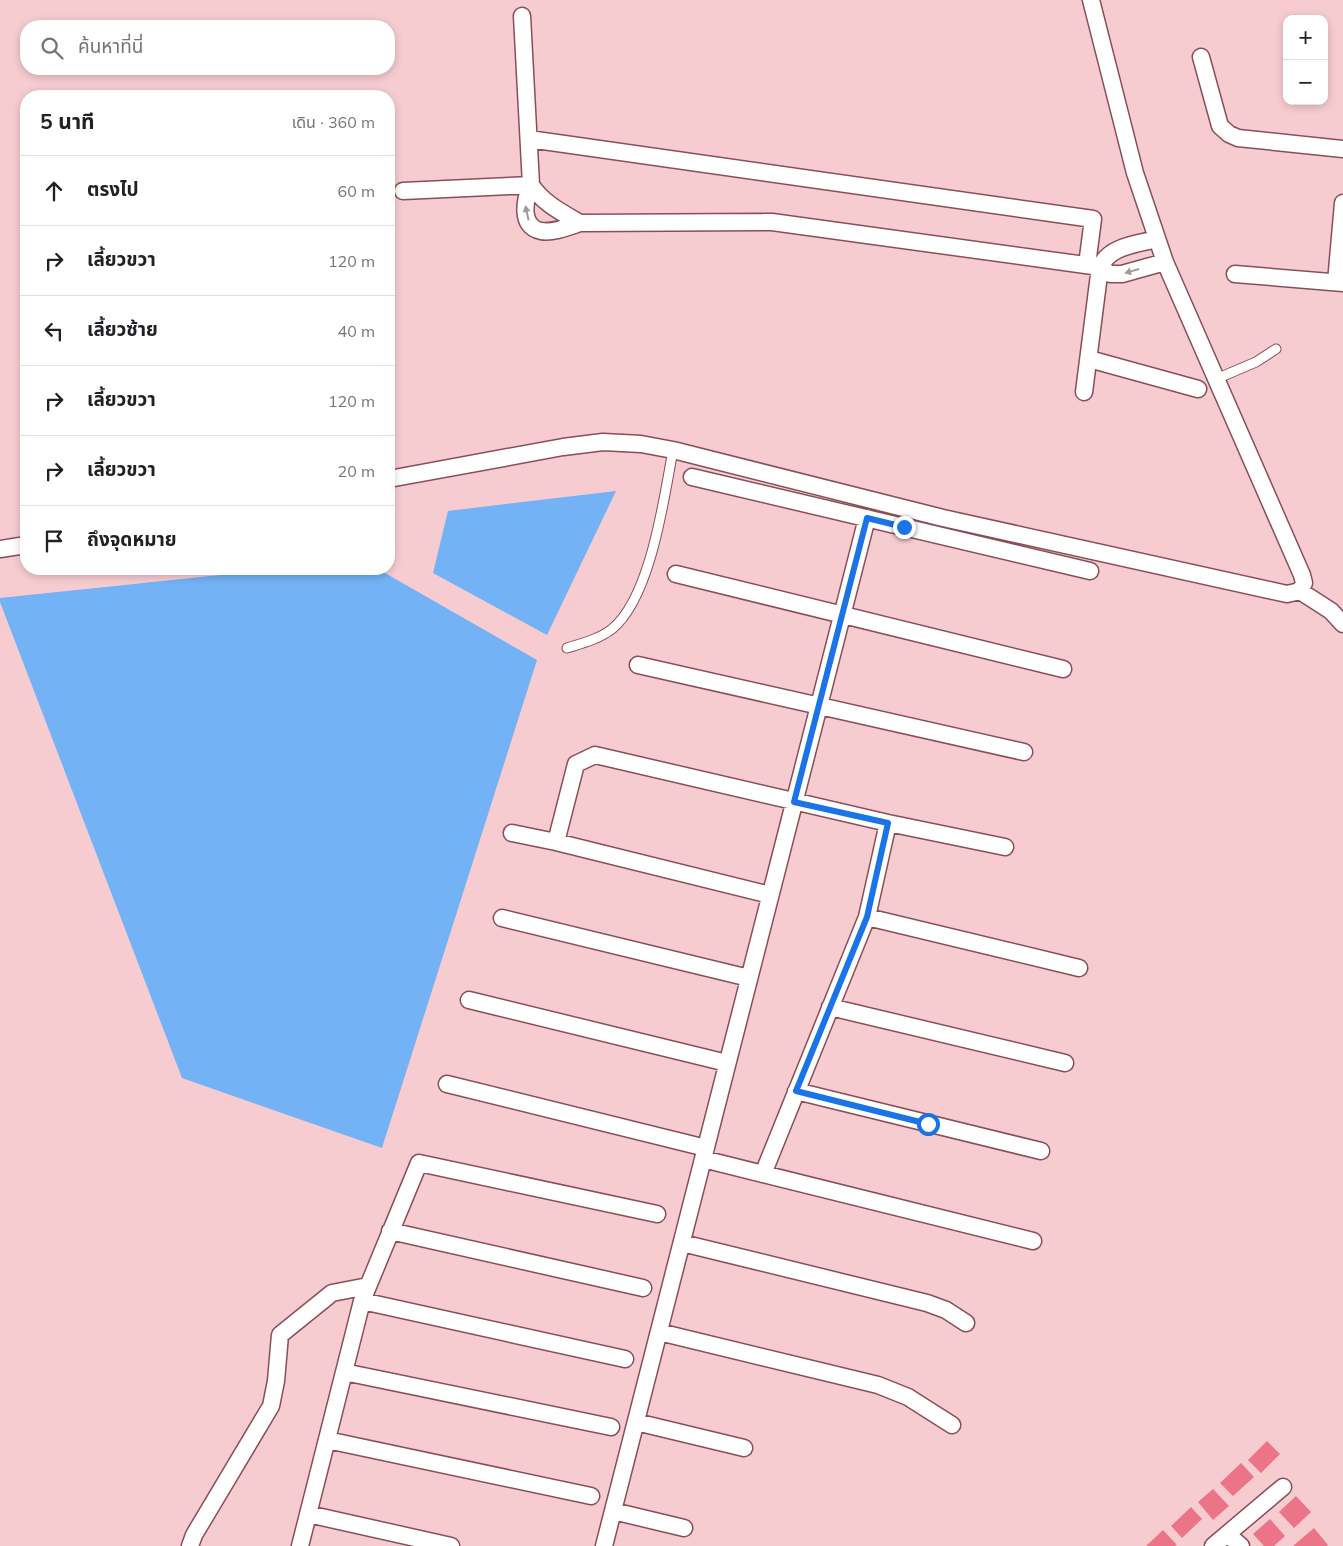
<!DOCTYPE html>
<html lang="th">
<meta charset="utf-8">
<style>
:root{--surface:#fff;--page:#f6f6f6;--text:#202124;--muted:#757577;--line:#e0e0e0}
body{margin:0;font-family:Mulish,"Noto Sans Thai",sans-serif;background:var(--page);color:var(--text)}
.controls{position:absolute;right:15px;top:15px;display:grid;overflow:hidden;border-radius:10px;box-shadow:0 2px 8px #0003}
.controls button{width:45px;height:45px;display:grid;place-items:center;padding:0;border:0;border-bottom:1px solid var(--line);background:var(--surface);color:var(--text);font:25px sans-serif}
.stop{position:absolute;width:15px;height:15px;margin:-11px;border:4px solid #1a73e8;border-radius:50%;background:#fff}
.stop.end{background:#1a73e8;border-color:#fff;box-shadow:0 1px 5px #0008}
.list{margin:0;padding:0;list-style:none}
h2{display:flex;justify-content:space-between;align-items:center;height:65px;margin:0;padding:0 20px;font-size:21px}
h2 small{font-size:16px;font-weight:400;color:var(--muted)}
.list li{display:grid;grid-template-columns:32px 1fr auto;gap:15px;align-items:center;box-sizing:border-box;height:70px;padding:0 20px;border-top:1px solid var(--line)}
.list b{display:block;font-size:19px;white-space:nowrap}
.list em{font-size:16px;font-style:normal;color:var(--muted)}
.icon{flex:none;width:28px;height:28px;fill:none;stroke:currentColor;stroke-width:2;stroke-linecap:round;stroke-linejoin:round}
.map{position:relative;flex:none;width:1343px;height:1546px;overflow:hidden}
.search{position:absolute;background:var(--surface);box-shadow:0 2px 8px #0003;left:20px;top:20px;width:375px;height:55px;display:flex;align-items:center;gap:12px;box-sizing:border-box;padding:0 18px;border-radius:20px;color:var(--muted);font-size:19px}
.panel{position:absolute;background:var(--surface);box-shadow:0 2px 8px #0003;left:20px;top:90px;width:375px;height:485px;border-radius:20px}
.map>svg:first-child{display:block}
</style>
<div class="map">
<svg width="1343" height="1546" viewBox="0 0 1343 1546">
<rect width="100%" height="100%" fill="#f6ccd1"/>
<path fill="#72b2f5" d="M 616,491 L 547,635 L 433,573 L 448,511 Z
M 278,569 L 378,569 L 537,660 L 382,1148 L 182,1078 L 0,602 L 0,598 Z"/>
<path fill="#eb7489" d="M 1267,1441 L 1280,1454 L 1261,1473 L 1248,1460 Z
M 1241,1463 L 1254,1477 L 1233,1496 L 1220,1483 Z
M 1213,1489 L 1229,1506 L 1213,1520 L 1198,1502 Z
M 1296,1496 L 1311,1512 L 1294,1528 L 1279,1512 Z
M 1191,1507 L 1202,1519 L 1182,1538 L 1171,1526 Z
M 1270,1519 L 1285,1536 L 1274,1546 L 1264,1546 L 1253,1534 Z
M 1314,1528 L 1328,1545 L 1327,1546 L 1293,1546 Z
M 1163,1530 L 1177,1545 L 1175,1546 L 1146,1546 Z"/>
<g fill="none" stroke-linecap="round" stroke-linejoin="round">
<defs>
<path id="lane" d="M 1216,379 L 1256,362 L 1276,349
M 567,648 C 583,643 599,639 612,629 C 651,597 664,498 673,450"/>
<path id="street" d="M 522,16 L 531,185 C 525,199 519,227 541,231 C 554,233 568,227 580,223 L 772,222 L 1100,267 L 1110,274 L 1122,274 L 1165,262
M 1201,57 L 1220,126 L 1229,134 L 1238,138 L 1343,149
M 529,139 L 1093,219 L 1087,265
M 531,185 C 543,203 561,212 580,223
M 403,191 L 531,185
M 1235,274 L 1343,283
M 1336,282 L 1343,203
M 1089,359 L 1198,389
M 1084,392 L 1100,267 C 1109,246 1137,244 1157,239
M 692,477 L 1090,571
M 389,479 L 563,447 L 603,442 L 641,444 L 673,450 L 943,518 L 1287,594 L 1300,591 L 1304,583 L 1302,575 L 1165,262 L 1135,173 L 1091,0
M 0,549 L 26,545
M 676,574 L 1063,669
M 1300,591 L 1331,611 L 1343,624
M 638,665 L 1024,752
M 512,833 L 556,842
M 770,895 L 556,842 L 576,764 L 595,755 L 888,823 L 1005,847
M 867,917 L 1079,968
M 502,918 L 749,978
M 469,1000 L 727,1063
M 830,1007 L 1065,1063
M 447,1084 L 706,1148
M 796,1091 L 1041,1151
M 703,1159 L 1033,1241
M 763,1174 L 867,917 L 888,823
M 390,1231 L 643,1288
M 682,1243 L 927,1303 L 946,1310 L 966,1323
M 362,1301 L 625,1359
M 659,1332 L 878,1385 L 908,1397 L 952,1425
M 344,1372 L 611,1427
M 636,1422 L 744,1448
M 327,1440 L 591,1496
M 613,1511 L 684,1528
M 308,1514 L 451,1546
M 1227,1534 L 1241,1546
M 190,1546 L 194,1535 L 271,1406 L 276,1381 L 280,1335 L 332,1293 L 368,1286
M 300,1546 L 362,1301 L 419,1163 L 657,1214
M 604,1546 L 867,518
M 1213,1546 L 1283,1487"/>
</defs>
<use href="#lane" stroke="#894e57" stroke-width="11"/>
<use href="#street" stroke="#894e57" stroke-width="19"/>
<use href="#lane" stroke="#fff" stroke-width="9"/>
<use href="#street" stroke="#fff" stroke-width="16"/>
</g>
<defs><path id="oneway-solid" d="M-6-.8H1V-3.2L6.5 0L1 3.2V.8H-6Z" transform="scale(1.25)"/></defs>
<g fill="#a39899">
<use href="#oneway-solid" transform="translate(527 213) rotate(-102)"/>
<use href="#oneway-solid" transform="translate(1132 271) rotate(164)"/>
</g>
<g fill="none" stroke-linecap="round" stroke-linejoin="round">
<path stroke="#1a73e8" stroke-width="6" d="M 904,527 L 867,518 L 794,802 L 888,823 L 867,917 L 796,1091 L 928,1124"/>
</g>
</svg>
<div class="controls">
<button>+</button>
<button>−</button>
</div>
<div class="stop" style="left:928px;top:1124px"></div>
<div class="stop end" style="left:904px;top:527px"></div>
<div class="search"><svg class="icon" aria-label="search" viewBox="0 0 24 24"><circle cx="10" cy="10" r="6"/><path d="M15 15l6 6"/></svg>ค้นหาที่นี่</div>
<section class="panel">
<h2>5 นาที<small>เดิน · 360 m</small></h2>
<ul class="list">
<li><svg class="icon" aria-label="ahead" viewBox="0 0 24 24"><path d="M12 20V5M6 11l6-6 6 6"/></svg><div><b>ตรงไป</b></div><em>60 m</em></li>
<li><svg class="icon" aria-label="right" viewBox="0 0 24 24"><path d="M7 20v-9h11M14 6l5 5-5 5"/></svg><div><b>เลี้ยวขวา</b></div><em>120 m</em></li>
<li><svg class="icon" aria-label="left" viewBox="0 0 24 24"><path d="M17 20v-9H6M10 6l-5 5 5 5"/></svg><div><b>เลี้ยวซ้าย</b></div><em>40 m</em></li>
<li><svg class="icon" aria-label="right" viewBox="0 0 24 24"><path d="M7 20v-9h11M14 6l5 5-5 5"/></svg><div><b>เลี้ยวขวา</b></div><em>120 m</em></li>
<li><svg class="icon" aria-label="right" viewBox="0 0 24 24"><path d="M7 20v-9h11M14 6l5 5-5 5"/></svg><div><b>เลี้ยวขวา</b></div><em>20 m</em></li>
<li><svg class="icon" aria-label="arrive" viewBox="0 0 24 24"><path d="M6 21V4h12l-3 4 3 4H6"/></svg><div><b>ถึงจุดหมาย</b></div></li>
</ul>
</section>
</div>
